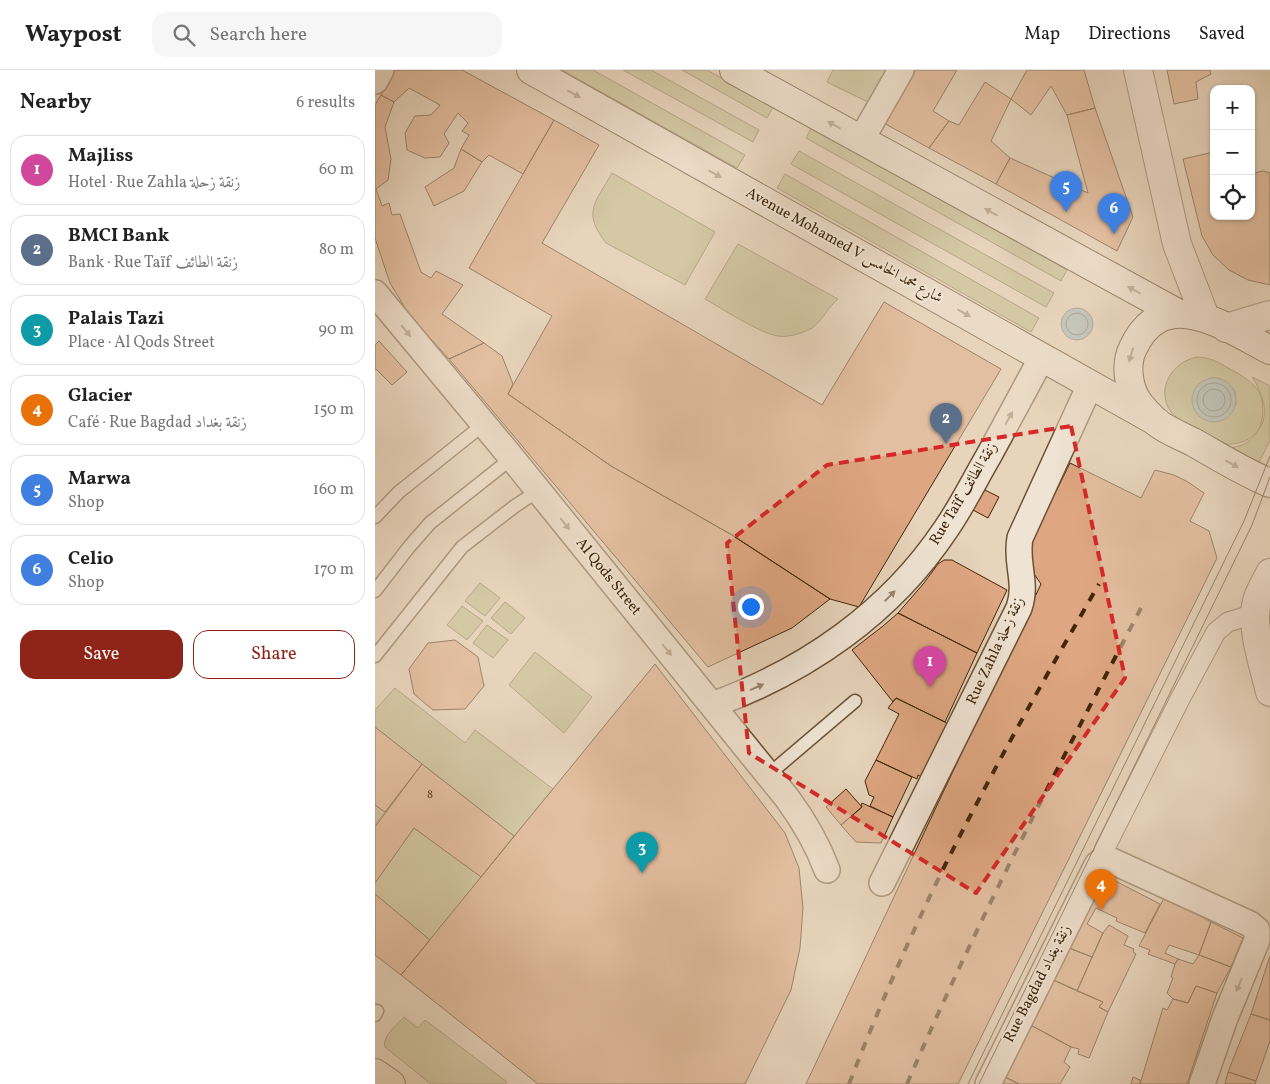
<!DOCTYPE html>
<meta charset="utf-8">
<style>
:root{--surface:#fff;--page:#f6f6f6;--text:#222;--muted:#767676;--line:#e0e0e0;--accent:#8f2418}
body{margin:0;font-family:Vollkorn,Amiri,serif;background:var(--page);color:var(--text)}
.controls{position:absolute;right:15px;top:15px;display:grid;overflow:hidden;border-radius:10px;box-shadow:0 1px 4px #0004}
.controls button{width:45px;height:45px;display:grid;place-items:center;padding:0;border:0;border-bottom:1px solid var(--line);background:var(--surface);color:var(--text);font:25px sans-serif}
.you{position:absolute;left:375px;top:536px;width:18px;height:18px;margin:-12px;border:4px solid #fff;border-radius:50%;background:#1a73e8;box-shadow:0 0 0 8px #1a73e833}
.badge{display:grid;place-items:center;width:32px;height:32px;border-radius:50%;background:var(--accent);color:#fff;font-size:16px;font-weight:700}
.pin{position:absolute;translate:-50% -41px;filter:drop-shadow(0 1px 2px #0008)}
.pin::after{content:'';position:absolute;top:26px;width:18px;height:15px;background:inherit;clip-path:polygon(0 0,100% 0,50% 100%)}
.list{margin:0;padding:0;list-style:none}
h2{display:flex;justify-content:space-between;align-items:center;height:65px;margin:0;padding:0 20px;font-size:21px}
h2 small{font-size:16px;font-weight:400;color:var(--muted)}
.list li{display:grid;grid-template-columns:32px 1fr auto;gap:15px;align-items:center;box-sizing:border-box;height:70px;margin:0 10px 10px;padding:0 10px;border:1px solid var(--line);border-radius:15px}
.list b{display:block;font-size:19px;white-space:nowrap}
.list p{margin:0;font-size:16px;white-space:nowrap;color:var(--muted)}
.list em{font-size:16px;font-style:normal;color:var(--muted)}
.actions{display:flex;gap:10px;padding:15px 20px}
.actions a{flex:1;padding:11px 0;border:1px solid var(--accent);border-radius:15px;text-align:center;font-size:18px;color:var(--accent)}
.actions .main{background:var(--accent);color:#fff}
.icon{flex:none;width:28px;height:28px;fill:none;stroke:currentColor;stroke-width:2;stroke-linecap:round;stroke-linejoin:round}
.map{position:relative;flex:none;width:895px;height:1014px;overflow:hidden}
header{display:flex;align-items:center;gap:30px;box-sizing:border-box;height:70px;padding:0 25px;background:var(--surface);border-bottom:1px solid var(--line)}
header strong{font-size:24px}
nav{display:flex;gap:28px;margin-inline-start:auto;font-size:18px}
.search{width:350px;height:45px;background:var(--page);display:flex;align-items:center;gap:12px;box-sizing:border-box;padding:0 18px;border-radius:15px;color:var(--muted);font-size:19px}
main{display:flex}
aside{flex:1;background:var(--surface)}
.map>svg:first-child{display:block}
</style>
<header>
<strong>Waypost</strong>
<div class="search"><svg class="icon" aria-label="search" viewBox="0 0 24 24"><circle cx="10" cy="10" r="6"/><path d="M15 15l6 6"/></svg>Search here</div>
<nav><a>Map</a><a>Directions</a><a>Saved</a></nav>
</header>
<main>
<aside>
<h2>Nearby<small>6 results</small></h2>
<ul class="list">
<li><span class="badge" style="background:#d1479c">1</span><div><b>Majliss</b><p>Hotel · Rue Zahla زنقة زحلة</p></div><em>60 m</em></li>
<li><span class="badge" style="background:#5c6f8a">2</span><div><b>BMCI Bank</b><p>Bank · Rue Taïf زنقة الطائف</p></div><em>80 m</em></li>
<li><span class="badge" style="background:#0f9aa8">3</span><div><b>Palais Tazi</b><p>Place · Al Qods Street</p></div><em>90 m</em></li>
<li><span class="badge" style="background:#e8710a">4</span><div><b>Glacier</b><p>Café · Rue Bagdad زنقة بغداد</p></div><em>150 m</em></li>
<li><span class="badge" style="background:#3f7fe0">5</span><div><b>Marwa</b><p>Shop</p></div><em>160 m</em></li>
<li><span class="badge" style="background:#3f7fe0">6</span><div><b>Celio</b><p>Shop</p></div><em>170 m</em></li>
</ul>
<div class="actions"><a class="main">Save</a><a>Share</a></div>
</aside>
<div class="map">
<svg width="895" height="1014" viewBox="0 0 895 1014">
<rect width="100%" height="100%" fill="#e7d4bb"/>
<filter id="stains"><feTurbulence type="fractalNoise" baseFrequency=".004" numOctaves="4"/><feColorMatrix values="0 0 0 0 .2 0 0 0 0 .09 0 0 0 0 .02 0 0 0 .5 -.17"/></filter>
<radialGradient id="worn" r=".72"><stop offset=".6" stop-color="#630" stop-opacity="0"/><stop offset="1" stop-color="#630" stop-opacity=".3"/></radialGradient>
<path fill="#bcbb8b" stroke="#7f704a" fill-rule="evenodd" d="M 187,0 L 218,0 L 370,85 L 362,98 Z
M 248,0 L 276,0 L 384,60 L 378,72 Z
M 307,0 L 332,0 L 398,37 L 392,48 Z
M 458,0 L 513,0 L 495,33 L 452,12 Z
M 437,57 L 692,200 L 686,211 L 431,68 Z
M 424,81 L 679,223 L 671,237 L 416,94 Z
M 237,103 L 340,162 L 310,215 L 231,173 C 207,142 220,133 237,103 Z
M 410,104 L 664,248 L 656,262 L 402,118 Z
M 363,174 L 463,229 C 453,237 448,250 437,258 C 428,263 413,268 403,266 C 384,263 348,239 330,229 Z
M 822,287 C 834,287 843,292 853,298 C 875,309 895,323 888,352 C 884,361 876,369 867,372 C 861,374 853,375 848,373 C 837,370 802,350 796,342 C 780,319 797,292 822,287 ZM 837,308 L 844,308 L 860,321 L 861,335 L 824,346 C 813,331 818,313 837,308 Z
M 877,307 L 895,316 L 895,371 L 882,396 L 853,378 C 893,376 895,331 877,307 Z
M 105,513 L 125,528 L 110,546 L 90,531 Z
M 130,532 L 150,548 L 136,564 L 116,548 Z
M 87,536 L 108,551 L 92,570 L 72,555 Z
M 112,555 L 133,570 L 118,588 L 98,573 Z
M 160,582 L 217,627 L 189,663 L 134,615 Z
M 20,618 L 90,673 L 100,660 L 178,719 L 139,766 L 0,657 L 0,640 Z
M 0,735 L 10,742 L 0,755 Z
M 39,758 L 106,807 L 55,870 L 0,824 L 0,813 Z
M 29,947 L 43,958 L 50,950 L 132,1012 L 130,1014 L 56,1014 L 10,977 C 7,966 22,955 29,947 Z"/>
<path fill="#99b6b9" stroke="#767c73" d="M686 254a16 16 0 1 1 32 0a16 16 0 1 1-32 0Z
M817 330a22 22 0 1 1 44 0a22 22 0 1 1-44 0Z"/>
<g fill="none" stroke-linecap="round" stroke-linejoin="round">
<path stroke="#6e6e61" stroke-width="1" d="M691 254a11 11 0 1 1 22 0a11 11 0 1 1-22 0Z
M822 330a17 17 0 1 1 34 0a17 17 0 1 1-34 0Z
M828 330a11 11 0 1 1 22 0a11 11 0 1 1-22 0Z"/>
</g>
<path fill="#dea682" stroke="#422609" d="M 20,0 L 87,0 L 179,50 L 148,104 L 114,85 L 107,92 L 86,79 L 94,65 L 87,61 L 93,53 L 83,43 L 69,64 L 74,73 L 65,87 L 50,88 L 32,80 L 30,63 L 40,46 L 56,45 L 65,35 L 34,18 L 19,32 L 6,25 Z
M 536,0 L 582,0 L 558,41 L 574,51 L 554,78 L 507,52 Z
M 652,0 L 709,0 L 720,38 L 692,45 L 676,16 L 656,45 L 636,29 Z
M 792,0 L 835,0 L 836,4 L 821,12 L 823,29 L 799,34 Z
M 610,12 L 636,29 L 616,71 L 635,88 L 621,114 L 554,78 L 574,51 L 584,55 Z
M 6,25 L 19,32 L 10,57 L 16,89 L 13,110 L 1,119 L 7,136 L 14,133 L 17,145 L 25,144 L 46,202 L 56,208 L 61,201 L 88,215 L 67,244 L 109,273 L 74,289 L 35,246 L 15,213 L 0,168 L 0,35 Z
M 720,38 L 758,147 L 742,181 L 621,114 L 635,88 L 713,123 L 692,45 Z
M 179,50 L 224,75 L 167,173 L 447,335 L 509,232 L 626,299 L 484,537 L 455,529 L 357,465 L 236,396 L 133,324 L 177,246 L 94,198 Z
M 86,79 L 107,92 L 89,121 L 59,136 L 50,117 L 79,98 Z
M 839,82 L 839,146 L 876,146 L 876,104 L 888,101 L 895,103 L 895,215 L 873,210 L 854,200 L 838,185 L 827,166 L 808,89 Z
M 4,271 L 32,302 L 17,315 L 1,299 L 0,300 L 0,275 Z
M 109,273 L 127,286 L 138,314 L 133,324 L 236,396 L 357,465 L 455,529 L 417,558 L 333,597 L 74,289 Z
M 695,393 L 766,428 L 780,400 L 799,405 L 813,412 L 829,423 L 815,451 L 834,461 L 842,488 L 583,1014 L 431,1014 L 666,514 L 648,488 Z
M 608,419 L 624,427 L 613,448 L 598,440 Z
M 569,490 L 577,490 L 632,520 L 602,583 L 523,543 L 549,513 L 563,494 Z
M 523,543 L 602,583 L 570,652 L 521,628 L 518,632 L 477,580 L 508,556 Z
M 80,570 L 103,587 L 109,616 L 90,639 L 58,640 L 39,624 L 34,599 L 53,573 Z
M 280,594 L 410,763 L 424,798 L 428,838 L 425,878 L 416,920 L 370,1014 L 163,1014 L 26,905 Z
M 521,628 L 574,654 L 549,708 L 543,705 L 542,709 L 501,690 L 524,644 L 513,638 Z
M 0,657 L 47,694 L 10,742 L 0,735 Z
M 501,690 L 537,707 L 518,747 L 495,736 L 499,727 L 494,725 L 490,711 Z
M 47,694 L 139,766 L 106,807 L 39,758 L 0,813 L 0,757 Z
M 471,719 L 487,737 L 466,755 L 451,737 Z
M 487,733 L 518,747 L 506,773 L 481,772 L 466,755 L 487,737 L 486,735 Z
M 725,803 L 785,834 L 770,863 L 741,851 L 742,848 L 721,838 L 712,854 L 728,863 L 717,887 L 689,876 Z
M 0,824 L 55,870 L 26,905 L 0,885 Z
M 789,828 L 814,839 L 836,852 L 824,885 L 794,875 L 790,883 L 803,889 L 800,894 L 773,884 L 775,880 L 764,876 Z
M 836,852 L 868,868 L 856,897 L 824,885 Z
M 734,855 L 753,866 L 749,875 L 759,879 L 758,882 L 761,884 L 733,942 L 724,937 L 728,932 L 702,921 L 728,863 Z
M 689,876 L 717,887 L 702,921 L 674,908 Z
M 824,885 L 856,897 L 842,923 L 821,916 L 813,933 L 798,929 L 792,923 L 798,908 L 796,907 L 800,894 L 803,889 L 818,894 Z
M 895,886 L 895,950 L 876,944 Z
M 674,908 L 728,932 L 724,937 L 733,942 L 714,988 L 703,984 L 704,979 L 696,977 L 652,953 Z
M 821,916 L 842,923 L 812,1014 L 765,1014 L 788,938 L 792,940 L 798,929 L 813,933 Z
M 876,944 L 895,950 L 895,971 L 881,1011 L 853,1002 Z
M 652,953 L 696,977 L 689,992 L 695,997 L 685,1014 L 644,1014 L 626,1005 Z
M 853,1002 L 881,1011 L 880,1014 L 850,1014 Z
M 626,1005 L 644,1014 L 621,1014 Z
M 758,1007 L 765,1010 L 765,1014 L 756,1014 Z"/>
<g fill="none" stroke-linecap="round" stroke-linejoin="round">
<defs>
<path id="service" d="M 0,447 L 24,422 L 109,354
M 0,521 L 34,477 L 55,453 L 137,388
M 0,586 L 87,477 L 140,436 L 163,421
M 393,705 L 480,631
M 0,945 L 2,941"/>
<path id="pedestrian" d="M 729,789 L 729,780 L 805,629 L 841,562 L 853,552 L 879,544"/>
<path id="minor" d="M 0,11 L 6,0
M 486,70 L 526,0
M 0,223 L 137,388 L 412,728 C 429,751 442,773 452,800
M 337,635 C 431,601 515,543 571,459 C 587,436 599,411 613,387 C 631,354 649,321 667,287
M 507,813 L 644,538 C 653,512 640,494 645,468 L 715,315
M 613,1014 L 722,795 L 729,789 L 737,791 L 875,854 L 882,860 L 882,870 L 850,948 L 827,1014"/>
<path id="tertiary" d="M 763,0 L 802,174 L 830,247
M 851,258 L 895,245
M 895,503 C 891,512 884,522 882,531 C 875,557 889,596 895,622"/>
<path id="secondary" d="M 156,0 L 782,352
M 359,0 L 802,243
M 895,280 C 852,258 789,212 758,278 C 750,294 753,317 763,332 C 768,339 775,346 781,352 C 791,360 806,366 818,372 C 843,386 868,402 895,413"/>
<path id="primary" d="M 0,1003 L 16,1014"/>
</defs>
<use href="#service" stroke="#6b5236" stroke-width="15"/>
<use href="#pedestrian" stroke="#6b5236" stroke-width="21"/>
<use href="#minor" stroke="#6b5236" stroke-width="28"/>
<use href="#tertiary" stroke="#6b5236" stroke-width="30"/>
<use href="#secondary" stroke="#422609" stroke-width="30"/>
<use href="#primary" stroke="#422609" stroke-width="30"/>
<use href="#service" stroke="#efe3d3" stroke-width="12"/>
<use href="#pedestrian" stroke="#efe3d3" stroke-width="19"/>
<use href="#minor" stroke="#efe3d3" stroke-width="25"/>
<use href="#tertiary" stroke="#efe3d3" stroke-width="28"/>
<use href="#secondary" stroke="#efe3d3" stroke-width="28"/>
<use href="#primary" stroke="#e7d4bb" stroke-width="28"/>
<path stroke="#422609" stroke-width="1" d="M 593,1014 L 869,451 L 895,386
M 604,1014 L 877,455 L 895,407"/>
<path stroke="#422609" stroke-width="4" stroke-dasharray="9 9" stroke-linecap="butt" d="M 474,1014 C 511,919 553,825 601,735 C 640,660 682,587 724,514
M 532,1014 C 602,851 684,695 766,538"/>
</g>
<defs><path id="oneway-solid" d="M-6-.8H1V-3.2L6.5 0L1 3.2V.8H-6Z" transform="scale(1.25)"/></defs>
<g fill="#98846e">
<use href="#oneway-solid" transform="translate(199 24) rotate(29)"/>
<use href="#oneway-solid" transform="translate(459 55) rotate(-151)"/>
<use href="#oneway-solid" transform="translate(340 104) rotate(29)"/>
<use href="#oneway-solid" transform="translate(616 142) rotate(-151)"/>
<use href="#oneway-solid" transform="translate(759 220) rotate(-151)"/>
<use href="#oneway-solid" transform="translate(589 243) rotate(29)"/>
<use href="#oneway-solid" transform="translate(31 261) rotate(50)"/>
<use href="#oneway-solid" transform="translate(756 285) rotate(106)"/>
<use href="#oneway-solid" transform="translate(634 348) rotate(-61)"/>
<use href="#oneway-solid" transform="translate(857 394) rotate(28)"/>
<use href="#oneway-solid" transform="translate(190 454) rotate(51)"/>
<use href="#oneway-solid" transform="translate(515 526) rotate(-45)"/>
<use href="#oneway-solid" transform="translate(292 580) rotate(51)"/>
<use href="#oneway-solid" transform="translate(382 617) rotate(-24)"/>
<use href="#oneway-solid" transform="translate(864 915) rotate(113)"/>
</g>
<path d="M0 0H895V1014H0ZM 696,356 L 750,608 L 601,823 L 374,683 L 352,473 L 452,395 Z" fill="#e7d4bb" fill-opacity=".55" fill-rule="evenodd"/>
<path fill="none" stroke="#d62828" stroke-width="4" stroke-dasharray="10 6" stroke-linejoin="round" d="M 696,356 L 750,608 L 601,823 L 374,683 L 352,473 L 452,395 Z"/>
<g text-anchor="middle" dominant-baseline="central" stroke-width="4" stroke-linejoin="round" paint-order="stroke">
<g font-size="12" fill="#694627">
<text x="55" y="725">8</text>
</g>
<g font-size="15" fill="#422609" stroke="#efe3d3">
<text transform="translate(469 176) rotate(29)">Avenue Mohamed V شارع محمد الخامس</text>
<text transform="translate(589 424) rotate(-59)">Rue Taïf زنقة الطائف</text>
<text transform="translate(233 507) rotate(51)">Al Qods Street</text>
<text transform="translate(621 581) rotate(-65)">Rue Zahla زنقة زحلة</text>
<text transform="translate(663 914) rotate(-63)">Rue Bagdad زنقة بغداد</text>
</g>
</g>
<rect width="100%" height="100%" filter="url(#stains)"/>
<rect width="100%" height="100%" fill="url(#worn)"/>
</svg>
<div class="controls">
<button>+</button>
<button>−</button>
<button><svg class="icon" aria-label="locate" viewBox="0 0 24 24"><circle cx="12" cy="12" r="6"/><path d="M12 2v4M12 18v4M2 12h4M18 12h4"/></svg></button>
</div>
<div class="you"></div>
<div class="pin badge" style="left:555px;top:617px;background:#d1479c">1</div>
<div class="pin badge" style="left:571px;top:374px;background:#5c6f8a">2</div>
<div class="pin badge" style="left:267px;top:803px;background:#0f9aa8">3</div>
<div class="pin badge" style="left:726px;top:840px;background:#e8710a">4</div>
<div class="pin badge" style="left:691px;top:142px;background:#3f7fe0">5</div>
<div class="pin badge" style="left:739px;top:164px;background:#3f7fe0">6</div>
</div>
</main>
